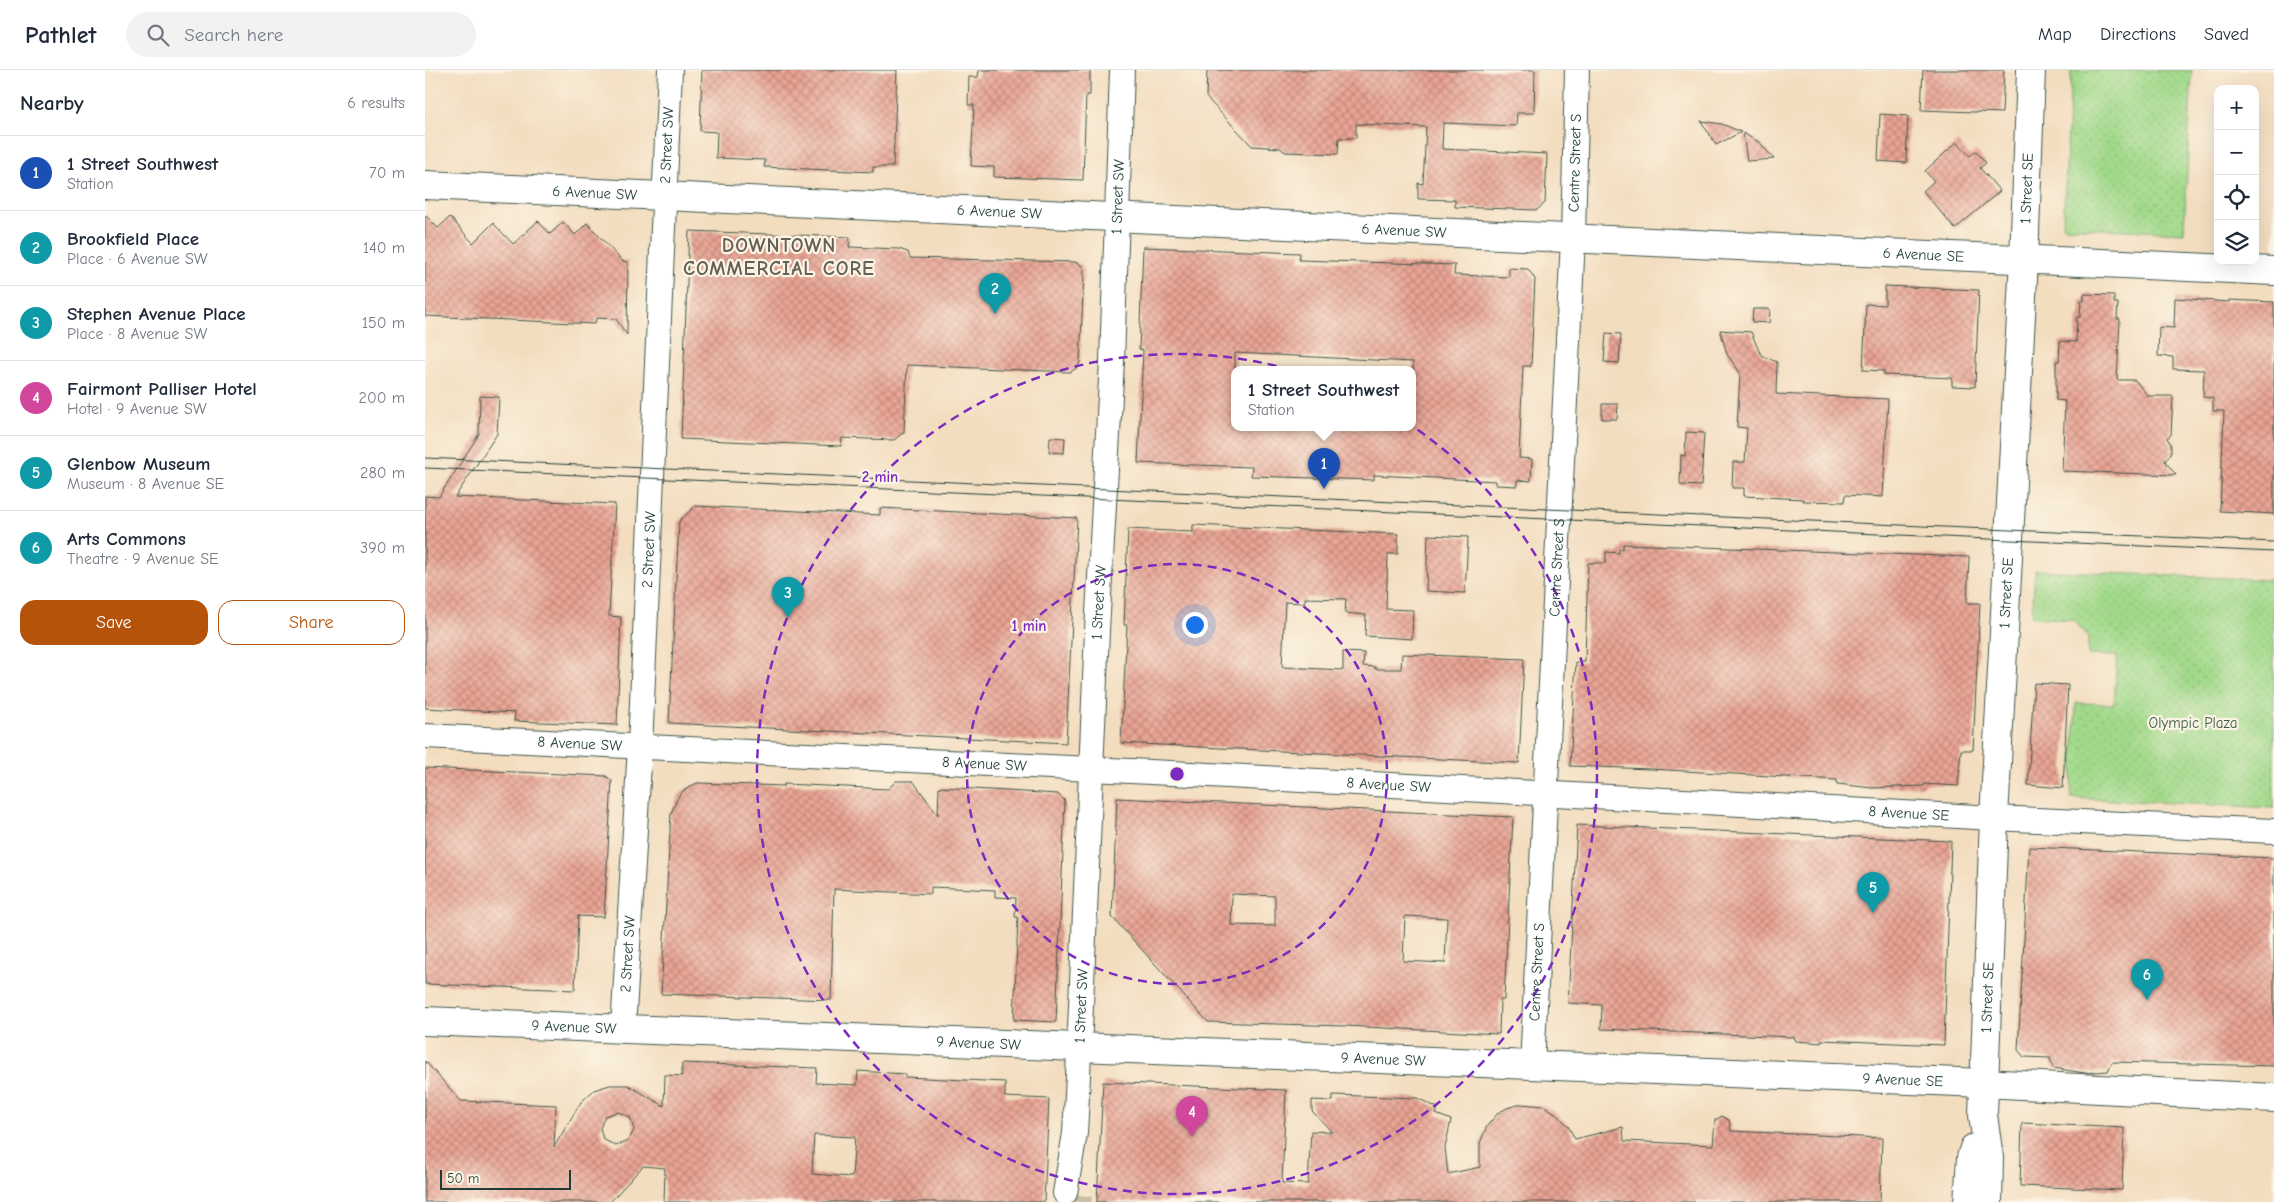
<!DOCTYPE html>
<meta charset="utf-8">
<style>
:root{--surface:#fff;--page:#f2f2f3;--text:#1f2937;--muted:#747a83;--line:#e0e1e3;--accent:#b45309}
body{margin:0;font-family:"Comic Neue",sans-serif;background:var(--page);color:var(--text)}
.controls{position:absolute;right:15px;top:15px;display:grid;overflow:hidden;border-radius:10px;box-shadow:0 5px 20px #0002}
.controls button{width:45px;height:45px;display:grid;place-items:center;padding:0;border:0;border-bottom:1px solid var(--line);background:var(--surface);color:var(--text);font:25px sans-serif}
.scale{position:absolute;left:15px;bottom:12px;width:131px;box-sizing:border-box;padding-left:5px;border:2px solid #1f3d34;border-top:0;font-size:14px;line-height:18px;white-space:nowrap;color:#1f3d34;-webkit-text-stroke:4px #fcf5e5;paint-order:stroke}
.you{position:absolute;left:769px;top:554px;width:18px;height:18px;margin:-12px;border:4px solid #fff;border-radius:50%;background:#1a73e8;box-shadow:0 0 0 8px #1a73e833}
.badge{display:grid;place-items:center;width:32px;height:32px;border-radius:50%;background:var(--accent);color:#fff;font-size:16px;font-weight:700}
.pin{position:absolute;translate:-50% -41px;filter:drop-shadow(0 1px 2px #0008)}
.pin::after{content:'';position:absolute;top:26px;width:18px;height:15px;background:inherit;clip-path:polygon(0 0,100% 0,50% 100%)}
.popup{position:absolute;left:806px;top:296px;width:185px;height:65px;box-sizing:border-box;display:grid;place-content:center;border-radius:10px;background:var(--surface);filter:drop-shadow(0 1px 4px #0005);font-size:16px;white-space:nowrap;color:var(--muted)}
.popup b{font-size:19px;color:var(--text)}
.popup::after{content:'';position:absolute;left:50%;top:100%;margin-left:-10px;border:10px solid transparent;border-top-color:var(--surface)}
.list{margin:0;padding:0;list-style:none}
h2{display:flex;justify-content:space-between;align-items:center;height:65px;margin:0;padding:0 20px;font-size:21px}
h2 small{font-size:16px;font-weight:400;color:var(--muted)}
.list li{display:grid;grid-template-columns:32px 1fr auto;gap:15px;align-items:center;box-sizing:border-box;height:75px;padding:0 20px;border-top:1px solid var(--line)}
.list b{display:block;font-size:19px;white-space:nowrap}
.list p{margin:0;font-size:16px;white-space:nowrap;color:var(--muted)}
.list em{font-size:16px;font-style:normal;color:var(--muted)}
.actions{display:flex;gap:10px;padding:15px 20px}
.actions a{flex:1;padding:11px 0;border:1px solid var(--accent);border-radius:15px;text-align:center;font-size:18px;color:var(--accent)}
.actions .main{background:var(--accent);color:#fff}
.icon{flex:none;width:28px;height:28px;fill:none;stroke:currentColor;stroke-width:2;stroke-linecap:round;stroke-linejoin:round}
.map{position:relative;flex:none;width:1849px;height:1132px;overflow:hidden}
header{display:flex;align-items:center;gap:30px;box-sizing:border-box;height:70px;padding:0 25px;background:var(--surface);border-bottom:1px solid var(--line)}
header strong{font-size:24px}
nav{display:flex;gap:28px;margin-inline-start:auto;font-size:18px}
.search{width:350px;height:45px;background:var(--page);display:flex;align-items:center;gap:12px;box-sizing:border-box;padding:0 18px;border-radius:28px;color:var(--muted);font-size:19px}
main{display:flex}
aside{flex:1;background:var(--surface)}
.map>svg:first-child{display:block}
</style>
<header>
<strong>Pathlet</strong>
<div class="search"><svg class="icon" aria-label="search" viewBox="0 0 24 24"><circle cx="10" cy="10" r="6"/><path d="M15 15l6 6"/></svg>Search here</div>
<nav><a>Map</a><a>Directions</a><a>Saved</a></nav>
</header>
<main>
<aside>
<h2>Nearby<small>6 results</small></h2>
<ul class="list">
<li><span class="badge" style="background:#1a4fb4">1</span><div><b>1 Street Southwest</b><p>Station</p></div><em>70 m</em></li>
<li><span class="badge" style="background:#0f9aa8">2</span><div><b>Brookfield Place</b><p>Place · 6 Avenue SW</p></div><em>140 m</em></li>
<li><span class="badge" style="background:#0f9aa8">3</span><div><b>Stephen Avenue Place</b><p>Place · 8 Avenue SW</p></div><em>150 m</em></li>
<li><span class="badge" style="background:#d1479c">4</span><div><b>Fairmont Palliser Hotel</b><p>Hotel · 9 Avenue SW</p></div><em>200 m</em></li>
<li><span class="badge" style="background:#0f9aa8">5</span><div><b>Glenbow Museum</b><p>Museum · 8 Avenue SE</p></div><em>280 m</em></li>
<li><span class="badge" style="background:#0f9aa8">6</span><div><b>Arts Commons</b><p>Theatre · 9 Avenue SE</p></div><em>390 m</em></li>
</ul>
<div class="actions"><a class="main">Save</a><a>Share</a></div>
</aside>
<div class="map">
<svg width="1849" height="1132" viewBox="0 0 1849 1132">
<defs>
<pattern id="park-dots" width="8" height="8" patternUnits="userSpaceOnUse" patternTransform="scale(1.25)"><rect width="8" height="8" fill="#a1d98a"/><path d="M2 2h.1M6 6h.1" fill="none" stroke="#8abb78" stroke-width="1.8" stroke-linecap="round"/></pattern>
<pattern id="building-cross-hatch" width="8" height="8" patternUnits="userSpaceOnUse" patternTransform="scale(1.25)"><rect width="8" height="8" fill="#eaa494"/><path d="M0 0l8 8M0 8l8-8" fill="none" stroke="#bd877a"/></pattern>
</defs>
<rect width="100%" height="100%" fill="#fcf5e5"/>
<filter id="ink" filterUnits="userSpaceOnUse"><feTurbulence type="fractalNoise" baseFrequency=".02" numOctaves="2"/><feDisplacementMap in="SourceGraphic" scale="10" xChannelSelector="R" yChannelSelector="G"/><feConvolveMatrix kernelMatrix="1 2 1 2 8 2 1 2 1" color-interpolation-filters="sRGB"/></filter>
<filter id="wash" filterUnits="userSpaceOnUse"><feTurbulence type="fractalNoise" baseFrequency=".0096" numOctaves="4" result="noise"/><feDisplacementMap in="SourceGraphic" scale="20" xChannelSelector="R" yChannelSelector="G"/><feGaussianBlur stdDeviation="1.12" result="paint"/><feColorMatrix in="noise" values="0 0 0 0 0 0 0 0 0 0 0 0 0 0 0 0 0 1.4 0 .05"/><feComposite in="paint" operator="in"/></filter>
<g filter="url(#wash)">
<rect width="100%" height="100%" fill="#f3ddbf"/>
<path fill="url(#park-dots)" stroke="#608b5f" d="M 1646,0 L 1767,0 L 1759,163 L 1638,157 Z
M 1610,500 L 1849,510 L 1849,738 L 1646,728 L 1651,633 L 1689,634 L 1692,586 L 1663,585 L 1663,566 L 1648,550 L 1607,547 Z"/>
<g id="blocks">
<path fill="url(#building-cross-hatch)" fill-rule="evenodd" d="M 277,0 L 472,0 L 468,97 L 448,97 L 448,102 L 339,97 L 340,90 L 291,88 L 292,62 L 275,61 Z
M 554,0 L 665,0 L 665,25 L 661,25 L 658,110 L 569,107 L 569,97 L 546,96 L 549,35 L 543,35 L 544,7 L 553,7 Z
M 782,0 L 1110,0 L 1109,43 L 1092,43 L 1091,56 L 1018,53 L 1017,79 L 1122,84 L 1120,133 L 1112,140 L 1030,137 L 1030,130 L 993,129 L 993,113 L 998,114 L 1001,57 L 931,54 L 931,68 L 914,68 L 913,84 L 860,82 L 855,78 L 827,76 L 781,27 Z
M 1498,0 L 1579,0 L 1577,43 L 1496,40 Z
M 1455,44 L 1483,46 L 1481,93 L 1453,91 Z
M 1276,51 L 1297,54 L 1316,62 L 1291,75 Z
M 1318,63 L 1335,73 L 1349,89 L 1322,91 Z
M 1532,72 L 1545,86 L 1551,81 L 1561,93 L 1555,98 L 1575,121 L 1530,159 L 1498,121 L 1509,111 L 1500,101 Z
M 0,145 L 13,158 L 25,147 L 48,173 L 68,153 L 88,174 L 113,151 L 125,164 L 138,152 L 150,165 L 162,153 L 197,191 L 203,192 L 202,265 L 191,249 L 171,248 L 170,254 L 0,246 Z
M 264,161 L 425,167 L 424,177 L 474,179 L 483,182 L 485,188 L 650,192 L 656,195 L 659,200 L 655,292 L 652,298 L 645,302 L 482,295 L 479,362 L 469,370 L 417,368 L 416,376 L 256,369 Z
M 718,177 L 875,183 L 874,190 L 1030,195 L 1029,205 L 1084,207 L 1084,198 L 1103,199 L 1110,209 L 1106,296 L 1098,296 L 1094,388 L 1107,389 L 1106,411 L 1092,410 L 1092,416 L 1071,415 L 1071,411 L 949,405 L 949,410 L 826,406 L 827,397 L 713,393 L 718,280 L 714,279 ZM 810,283 L 988,292 L 988,358 L 810,358 Z
M 1460,216 L 1554,220 L 1550,317 L 1527,316 L 1527,308 L 1459,305 L 1459,301 L 1438,300 L 1441,234 L 1460,235 Z
M 1659,224 L 1689,225 L 1689,233 L 1693,233 L 1692,249 L 1695,249 L 1692,310 L 1710,310 L 1723,326 L 1748,326 L 1746,365 L 1742,368 L 1746,375 L 1746,383 L 1740,391 L 1751,405 L 1637,401 L 1640,331 L 1631,330 L 1631,291 L 1634,291 L 1635,271 L 1651,272 L 1652,247 L 1655,247 L 1656,231 L 1659,231 Z
M 1750,228 L 1804,232 L 1804,230 L 1849,232 L 1849,444 L 1795,441 L 1799,341 L 1788,341 L 1788,328 L 1778,327 L 1779,300 L 1748,299 L 1748,287 L 1733,286 L 1734,257 L 1749,258 Z
M 1328,239 L 1345,239 L 1344,253 L 1327,252 Z
M 1295,260 L 1326,262 L 1334,281 L 1338,286 L 1352,292 L 1351,324 L 1463,329 L 1458,427 L 1420,425 L 1419,432 L 1378,431 L 1378,429 L 1319,426 L 1319,418 L 1307,418 L 1308,392 L 1320,392 L 1322,358 L 1312,357 L 1315,303 L 1302,284 Z
M 1181,263 L 1196,264 L 1194,293 L 1179,292 Z
M 55,326 L 74,327 L 72,364 L 30,427 L 190,434 L 184,546 L 196,547 L 192,655 L 89,651 L 90,643 L 0,638 L 0,426 L 14,427 L 54,364 Z
M 1177,334 L 1193,334 L 1192,349 L 1177,349 Z
M 1261,362 L 1279,363 L 1276,416 L 1255,415 L 1256,385 L 1260,386 Z
M 625,367 L 640,368 L 639,383 L 624,382 Z
M 270,436 L 455,445 L 455,438 L 652,448 L 641,673 L 244,653 L 254,451 Z
M 768,455 L 973,464 L 973,484 L 963,484 L 961,539 L 988,540 L 987,569 L 940,566 L 941,545 L 920,543 L 921,529 L 880,528 L 880,533 L 860,532 L 857,597 L 918,600 L 918,582 L 939,583 L 938,596 L 950,597 L 950,599 L 976,599 L 977,584 L 1099,589 L 1094,693 L 696,673 L 702,555 L 699,555 L 703,459 L 768,462 Z
M 1003,465 L 1043,467 L 1040,523 L 1001,521 Z
M 1198,474 L 1544,487 L 1542,533 L 1555,533 L 1548,680 L 1536,680 L 1533,716 L 1499,714 L 1499,716 L 1447,718 L 1412,714 L 1412,710 L 1226,699 L 1145,696 L 1151,592 L 1160,592 L 1163,493 L 1181,493 L 1181,482 L 1194,483 L 1194,479 L 1198,479 Z
M 1609,613 L 1643,615 L 1638,718 L 1603,715 Z
M 0,698 L 181,706 L 187,711 L 179,847 L 153,846 L 150,920 L 0,914 Z
M 471,711 L 488,711 L 513,745 L 514,717 L 633,724 L 640,731 L 631,952 L 589,950 L 593,847 L 590,847 L 591,828 L 570,827 L 570,820 L 506,817 L 506,824 L 409,819 L 406,930 L 236,924 L 246,743 L 253,727 L 258,721 L 272,713 L 359,716 L 359,714 L 463,719 Z
M 692,728 L 1088,747 L 1079,930 L 1075,930 L 1074,964 L 921,956 L 783,952 L 687,847 ZM 807,824 L 850,826 L 850,856 L 806,855 ZM 980,846 L 1022,848 L 1020,893 L 978,891 Z
M 1152,755 L 1526,771 L 1519,975 L 1396,970 L 1396,973 L 1371,971 L 1369,967 L 1176,959 L 1177,935 L 1143,933 Z
M 1604,777 L 1849,788 L 1849,996 L 1687,992 L 1683,1001 L 1660,1003 L 1628,998 L 1625,988 L 1599,987 L 1593,980 Z
M 0,991 L 36,1031 L 131,1035 L 129,1077 L 156,1032 L 169,1020 L 185,1015 L 203,1015 L 239,1036 L 240,1005 L 257,1006 L 257,993 L 392,998 L 391,1013 L 432,1015 L 433,1001 L 480,1004 L 480,1007 L 580,1012 L 580,1027 L 624,1029 L 619,1132 L 239,1132 L 240,1098 L 218,1096 L 185,1132 L 0,1132 ZM 193,1042 L 205,1047 L 209,1060 L 203,1071 L 191,1076 L 178,1069 L 175,1058 L 180,1046 ZM 389,1065 L 430,1067 L 427,1107 L 387,1104 Z
M 678,1012 L 861,1020 L 857,1113 L 883,1114 L 886,1061 L 907,1062 L 887,1041 L 887,1030 L 908,1031 L 908,1025 L 992,1028 L 1013,1038 L 1011,1044 L 1026,1050 L 1020,1078 L 1023,1104 L 1055,1097 L 1055,1073 L 1062,1056 L 1073,1043 L 1082,1038 L 1096,1034 L 1119,1036 L 1132,1044 L 1143,1056 L 1150,1069 L 1198,1057 L 1199,1071 L 1288,1075 L 1290,1050 L 1297,1046 L 1304,1050 L 1306,1061 L 1457,1068 L 1455,1132 L 672,1132 Z
M 1597,1053 L 1699,1058 L 1697,1120 L 1595,1116 Z"/>
</g>
</g>
<g filter="url(#ink)">
<use href="#blocks" fill-opacity="0" stroke="#3f5549" stroke-width="1"/>
<g fill="none" stroke-linecap="round" stroke-linejoin="round">
<path stroke="#c9bda3" stroke-width="24" stroke-dasharray="24 12" stroke-linecap="butt" d="M 654,1132 L 655,1125"/>
<defs>
<g id="minor">
<path id="s1" d="M 0,666 L 766,704 L 1569,748 L 1849,761"/>
<path id="s2" d="M 198,959 L 215,677 L 245,0"/>
<path id="s3" d="M 1107,996 L 1148,169 L 1152,0"/>
<path id="s4" d="M 640,1123 L 650,1063 L 653,1006 L 672,561 L 687,291 L 697,0"/>
</g>
<g id="major">
<path id="s5" d="M 0,115 L 1849,201"/>
<path id="s6" d="M 0,951 L 1559,1013 L 1849,1028"/>
<path d="M 1543,1132 L 1546,1088 L 1549,1078"/>
<path id="s7" d="M 1563,1132 L 1564,1088 L 1558,1045 L 1569,748 L 1599,190 L 1606,0"/>
</g>
</defs>
<use href="#minor" stroke="#3f5549" stroke-width="26"/>
<use href="#major" stroke="#3f5549" stroke-width="30"/>
<use href="#minor" stroke="#fff" stroke-width="24"/>
<use href="#major" stroke="#fff" stroke-width="28"/>
<path stroke="#1f3d34" stroke-width="1" d="M 0,388 L 1849,472
M 0,398 L 1849,482"/>
</g>
</g>
<g fill="none" stroke="#7b2cbf" stroke-width="2.5" stroke-dasharray="9 6">
<circle cx="752" cy="704" r="210"/>
<circle cx="752" cy="704" r="420"/>
</g>
<g text-anchor="middle" dominant-baseline="central" stroke-width="4.5" stroke-linejoin="round" paint-order="stroke">
<g font-size="15" fill="#1f3d34" stroke="#fcf5e5">
<text stroke="none"><textPath href="#s2" startOffset="885">2 Street SW</textPath></text>
<text stroke="none"><textPath href="#s3" startOffset="904">Centre Street S</textPath></text>
<text stroke="none"><textPath href="#s7" startOffset="1015">1 Street SE</textPath></text>
<text stroke="none"><textPath href="#s5" startOffset="170">6 Avenue SW</textPath></text>
<text stroke="none"><textPath href="#s4" startOffset="998">1 Street SW</textPath></text>
<text stroke="none"><textPath href="#s5" startOffset="575">6 Avenue SW</textPath></text>
<text stroke="none"><textPath href="#s5" startOffset="980">6 Avenue SW</textPath></text>
<text stroke="none"><textPath href="#s5" startOffset="1500">6 Avenue SE</textPath></text>
<text stroke="none"><textPath href="#s2" startOffset="480">2 Street SW</textPath></text>
<text stroke="none"><textPath href="#s3" startOffset="499">Centre Street S</textPath></text>
<text stroke="none"><textPath href="#s7" startOffset="610">1 Street SE</textPath></text>
<text stroke="none"><textPath href="#s4" startOffset="592">1 Street SW</textPath></text>
<text stroke="none"><textPath href="#s1" startOffset="155">8 Avenue SW</textPath></text>
<text stroke="none"><textPath href="#s1" startOffset="560">8 Avenue SW</textPath></text>
<text stroke="none"><textPath href="#s1" startOffset="965">8 Avenue SW</textPath></text>
<text stroke="none"><textPath href="#s1" startOffset="1486">8 Avenue SE</textPath></text>
<text stroke="none"><textPath href="#s2" startOffset="75">2 Street SW</textPath></text>
<text stroke="none"><textPath href="#s3" startOffset="94">Centre Street S</textPath></text>
<text stroke="none"><textPath href="#s7" startOffset="205">1 Street SE</textPath></text>
<text stroke="none"><textPath href="#s4" startOffset="188">1 Street SW</textPath></text>
<text stroke="none"><textPath href="#s6" startOffset="149">9 Avenue SW</textPath></text>
<text stroke="none"><textPath href="#s6" startOffset="554">9 Avenue SW</textPath></text>
<text stroke="none"><textPath href="#s6" startOffset="959">9 Avenue SW</textPath></text>
<text stroke="none"><textPath href="#s6" startOffset="1479">9 Avenue SE</textPath></text>
</g>
<g font-size="15" fill="#395c45" stroke="#fcf5e5">
<text x="1768" y="653">Olympic Plaza</text>
</g>
<g font-size="20" font-weight="bold" letter-spacing="1" fill="#666156" stroke="#fcf5e5">
<text x="354" y="175">DOWNTOWN<tspan x="354" dy="23">COMMERCIAL CORE</tspan></text>
</g>
</g>
<circle cx="752" cy="704" r="8" fill="#7b2cbf" stroke="#fcf5e5" stroke-width="2.5"/>
<g font-size="15" text-anchor="middle" font-weight="bold" fill="#7b2cbf" stroke="#fcf5e5" stroke-width="4.5" stroke-linejoin="round" paint-order="stroke">
<text x="455" y="412">2 min</text>
<text x="604" y="561">1 min</text>
</g>
</svg>
<div class="controls">
<button>+</button>
<button>−</button>
<button><svg class="icon" aria-label="locate" viewBox="0 0 24 24"><circle cx="12" cy="12" r="6"/><path d="M12 2v4M12 18v4M2 12h4M18 12h4"/></svg></button>
<button><svg class="icon" aria-label="layers" viewBox="0 0 24 24"><path d="M12 4l9 5-9 5-9-5zM3 14l9 5 9-5"/></svg></button>
</div>
<div class="scale">50 m</div>
<div class="you"></div>
<div class="pin badge" style="left:899px;top:419px;background:#1a4fb4">1</div>
<div class="popup"><b>1 Street Southwest</b>Station</div>
<div class="pin badge" style="left:570px;top:244px;background:#0f9aa8">2</div>
<div class="pin badge" style="left:363px;top:548px;background:#0f9aa8">3</div>
<div class="pin badge" style="left:767px;top:1067px;background:#d1479c">4</div>
<div class="pin badge" style="left:1448px;top:843px;background:#0f9aa8">5</div>
<div class="pin badge" style="left:1722px;top:930px;background:#0f9aa8">6</div>
</div>
</main>
